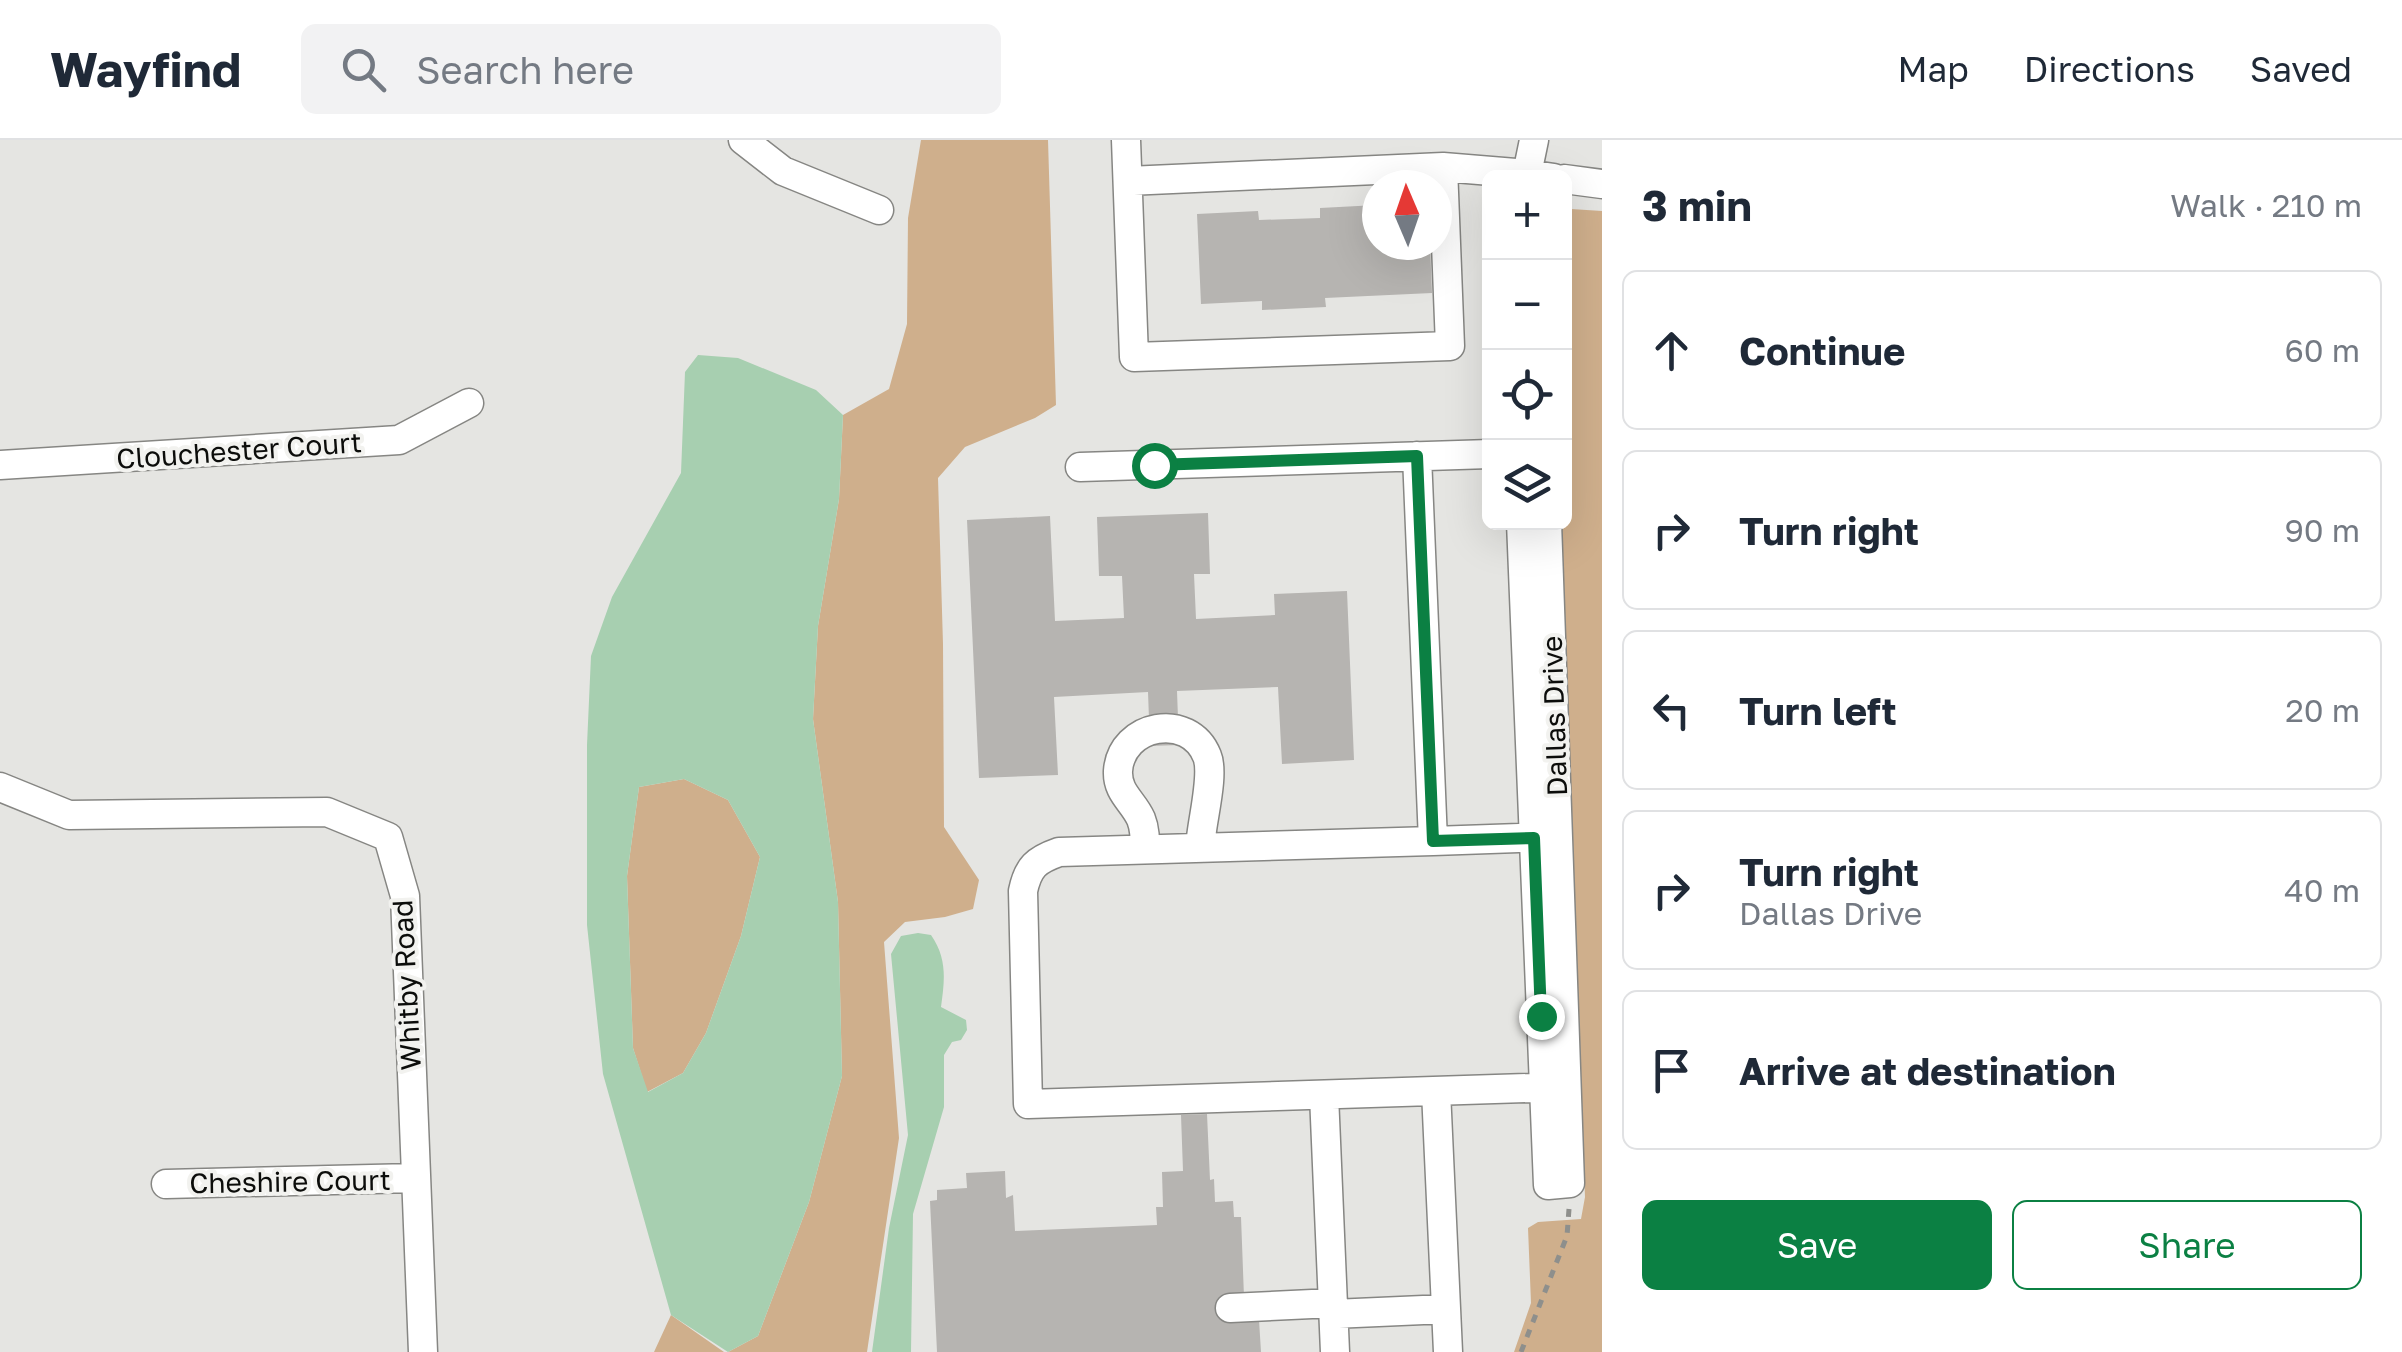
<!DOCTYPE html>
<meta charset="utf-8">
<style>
:root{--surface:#fff;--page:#f2f2f3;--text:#1f2937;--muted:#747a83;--line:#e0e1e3;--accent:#0b8043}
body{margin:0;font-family:"Golos Text",sans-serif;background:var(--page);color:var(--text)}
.controls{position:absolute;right:30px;top:30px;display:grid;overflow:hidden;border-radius:15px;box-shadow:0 10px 40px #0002}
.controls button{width:90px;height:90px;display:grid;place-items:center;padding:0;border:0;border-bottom:2px solid var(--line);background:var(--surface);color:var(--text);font:50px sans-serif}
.compass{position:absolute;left:1362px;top:30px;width:90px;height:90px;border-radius:50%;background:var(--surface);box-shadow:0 10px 40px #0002;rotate:358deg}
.stop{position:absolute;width:30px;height:30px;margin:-22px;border:8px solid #0b8043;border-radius:50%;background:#fff}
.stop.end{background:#0b8043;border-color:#fff;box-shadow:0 2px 10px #0008}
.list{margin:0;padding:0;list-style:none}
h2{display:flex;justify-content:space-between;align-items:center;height:130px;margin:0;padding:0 40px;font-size:42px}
h2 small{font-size:32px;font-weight:400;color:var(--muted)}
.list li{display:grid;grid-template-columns:65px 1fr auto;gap:30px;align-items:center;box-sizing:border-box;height:160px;margin:0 20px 20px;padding:0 20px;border:2px solid var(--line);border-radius:15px}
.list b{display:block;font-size:38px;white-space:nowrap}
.list p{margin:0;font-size:32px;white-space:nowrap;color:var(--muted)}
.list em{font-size:32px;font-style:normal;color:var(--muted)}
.actions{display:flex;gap:20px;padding:30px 40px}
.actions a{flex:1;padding:22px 0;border:2px solid var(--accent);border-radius:15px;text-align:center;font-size:35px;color:var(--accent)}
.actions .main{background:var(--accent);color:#fff}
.icon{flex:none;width:55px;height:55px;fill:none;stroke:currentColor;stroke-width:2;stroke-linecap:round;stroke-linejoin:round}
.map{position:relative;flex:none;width:1602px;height:1212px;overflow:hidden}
header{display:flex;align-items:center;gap:60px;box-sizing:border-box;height:140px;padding:0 50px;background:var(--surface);border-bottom:2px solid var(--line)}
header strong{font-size:48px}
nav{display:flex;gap:55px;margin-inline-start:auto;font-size:35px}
.search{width:700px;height:90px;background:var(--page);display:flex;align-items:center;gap:25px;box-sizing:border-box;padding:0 35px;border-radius:15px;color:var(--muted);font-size:38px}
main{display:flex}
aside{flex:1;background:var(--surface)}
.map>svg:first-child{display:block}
</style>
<header>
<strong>Wayfind</strong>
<div class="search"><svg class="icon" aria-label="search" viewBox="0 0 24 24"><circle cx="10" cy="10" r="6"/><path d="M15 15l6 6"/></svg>Search here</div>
<nav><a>Map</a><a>Directions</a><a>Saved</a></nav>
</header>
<main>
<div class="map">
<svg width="1602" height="1212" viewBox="0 0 1602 1212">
<rect width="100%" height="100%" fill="#e5e5e2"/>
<path fill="#cfaf8c" d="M 921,0 L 1048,0 L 1056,265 L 1035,278 L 965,307 L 938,338 L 943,504 L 944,687 L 979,740 L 973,769 L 945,777 L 905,782 L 884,802 L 899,998 L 867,1212 L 728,1212 L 758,1196 L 809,1062 L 842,936 L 838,762 L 813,579 L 818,486 L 839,359 L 843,275 L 889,249 L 907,184 L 908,78 Z
M 1571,69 L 1602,71 L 1602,1212 L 1514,1212 L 1531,1163 L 1528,1088 L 1538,1082 L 1581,1079 L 1585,1057 L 1560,383 L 1564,382 L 1564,72 Z
M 684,639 L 728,660 L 760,717 L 741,796 L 706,893 L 683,933 L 647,952 L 633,908 L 627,736 L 639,647 Z
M 671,1175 L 724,1212 L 654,1212 Z"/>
<path fill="#a7cfb0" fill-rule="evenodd" d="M 698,215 L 738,218 L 816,250 L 843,275 L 839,359 L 818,486 L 813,579 L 838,762 L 842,936 L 809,1062 L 758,1196 L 728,1212 L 671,1175 L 603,934 L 587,785 L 587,605 L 591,516 L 612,457 L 681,333 L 685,232 ZM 684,639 L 728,660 L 760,717 L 741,796 L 706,893 L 683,933 L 648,952 L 633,908 L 627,736 L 639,647 Z
M 918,793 L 931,795 C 947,818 945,839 941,867 L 966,880 L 967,890 L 961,900 L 952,902 L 944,915 L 944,967 L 913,1074 L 911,1212 L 872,1212 L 889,1088 L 908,995 L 891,814 L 901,796 Z"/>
<path fill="#b6b4b1" d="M 1377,65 L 1377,105 L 1430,105 L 1432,153 L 1325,158 L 1326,167 L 1262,170 L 1262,161 L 1201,164 L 1197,74 L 1258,71 L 1259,80 L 1320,78 L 1320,68 Z
M 1208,373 L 1210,434 L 1194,434 L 1196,479 L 1275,475 L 1274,454 L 1347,451 L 1354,620 L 1282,624 L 1278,547 L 1177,551 L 1179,605 L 1150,606 L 1148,552 L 1054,557 L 1058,635 L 979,638 L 967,380 L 1050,376 L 1055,481 L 1124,478 L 1122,436 L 1099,436 L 1097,377 Z
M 1207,974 L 1210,1040 L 1214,1039 L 1215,1062 L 1233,1061 L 1234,1077 L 1241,1077 L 1244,1157 L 1222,1158 L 1222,1181 L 1259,1180 L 1261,1212 L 937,1212 L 930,1061 L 937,1060 L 937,1050 L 967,1048 L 966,1033 L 1005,1031 L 1006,1058 L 1013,1055 L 1015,1091 L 1157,1085 L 1156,1067 L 1163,1067 L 1162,1032 L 1183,1031 L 1181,975 Z"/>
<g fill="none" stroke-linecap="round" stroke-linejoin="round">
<defs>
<path id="minor" d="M 743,0 L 783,31 L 879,70
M 1126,0 L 1134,217 L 1450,206 L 1443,27
M 1534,0 L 1527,34 L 1554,38
M 1564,39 L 1602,44
M 1128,41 L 1443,27 L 1527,34
M 1417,316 L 1433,701 L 1551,697
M 0,325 L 399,300 L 469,263
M 1080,327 L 1490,314
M 1521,382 L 1548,1045 L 1570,1043 L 1547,382
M 0,647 L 69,675 L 327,672 L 388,697 L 405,756 L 423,1212
M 1433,701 L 1059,712 C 1036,720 1028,727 1023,751 L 1028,964 L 1561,947
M 1145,709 C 1145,699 1145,689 1141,679 C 1133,661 1117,653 1118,631 C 1121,584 1189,571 1207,616 C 1215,635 1201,683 1200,708
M 1436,951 L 1448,1212
M 1324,955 L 1335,1212
M 166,1044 L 414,1038
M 1230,1168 L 1333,1163
M 1333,1174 L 1446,1169"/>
</defs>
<use href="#minor" stroke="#868683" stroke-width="31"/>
<path stroke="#8e8f8c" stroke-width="5" stroke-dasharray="8 8" stroke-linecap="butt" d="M 1521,1212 L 1567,1096 L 1569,1069"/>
<use href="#minor" stroke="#fff" stroke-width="28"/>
</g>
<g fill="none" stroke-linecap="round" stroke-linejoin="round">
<path stroke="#0b8043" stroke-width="12" d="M 1154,325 L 1417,316 L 1433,701 L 1534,698 L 1541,876"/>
</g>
<g text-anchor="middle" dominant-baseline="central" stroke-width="8" stroke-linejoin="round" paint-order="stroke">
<g font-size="28" fill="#0c0d0b" stroke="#f2f2ef">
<text transform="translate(239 310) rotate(-4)">Clouchester Court</text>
<text transform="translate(1554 576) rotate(-92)">Dallas Drive</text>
<text transform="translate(406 845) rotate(-93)">Whitby Road</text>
<text transform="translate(290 1041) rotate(-1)">Cheshire Court</text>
</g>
</g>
</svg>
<div class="controls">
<button>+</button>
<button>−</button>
<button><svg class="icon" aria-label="locate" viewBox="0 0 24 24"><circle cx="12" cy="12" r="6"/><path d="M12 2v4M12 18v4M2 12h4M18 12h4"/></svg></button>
<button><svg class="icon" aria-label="layers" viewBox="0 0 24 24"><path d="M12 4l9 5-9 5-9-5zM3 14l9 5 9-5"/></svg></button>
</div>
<svg class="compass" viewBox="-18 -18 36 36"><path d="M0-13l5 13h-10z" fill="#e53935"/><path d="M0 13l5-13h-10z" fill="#747a83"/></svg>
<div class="stop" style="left:1154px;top:325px"></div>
<div class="stop end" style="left:1541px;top:876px"></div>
</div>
<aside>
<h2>3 min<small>Walk · 210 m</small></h2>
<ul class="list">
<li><svg class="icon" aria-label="ahead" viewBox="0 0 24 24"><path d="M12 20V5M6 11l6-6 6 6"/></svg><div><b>Continue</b></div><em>60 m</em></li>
<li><svg class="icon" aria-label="right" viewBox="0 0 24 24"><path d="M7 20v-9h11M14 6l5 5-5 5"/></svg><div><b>Turn right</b></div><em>90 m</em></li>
<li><svg class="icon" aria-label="left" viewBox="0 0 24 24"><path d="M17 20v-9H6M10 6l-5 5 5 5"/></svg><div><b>Turn left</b></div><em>20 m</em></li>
<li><svg class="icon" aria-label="right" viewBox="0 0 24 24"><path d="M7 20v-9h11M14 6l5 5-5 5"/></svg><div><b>Turn right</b><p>Dallas Drive</p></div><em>40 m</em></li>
<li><svg class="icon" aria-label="arrive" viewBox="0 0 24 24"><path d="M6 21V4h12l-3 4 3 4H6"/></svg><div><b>Arrive at destination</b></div></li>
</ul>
<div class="actions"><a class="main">Save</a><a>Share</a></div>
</aside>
</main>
